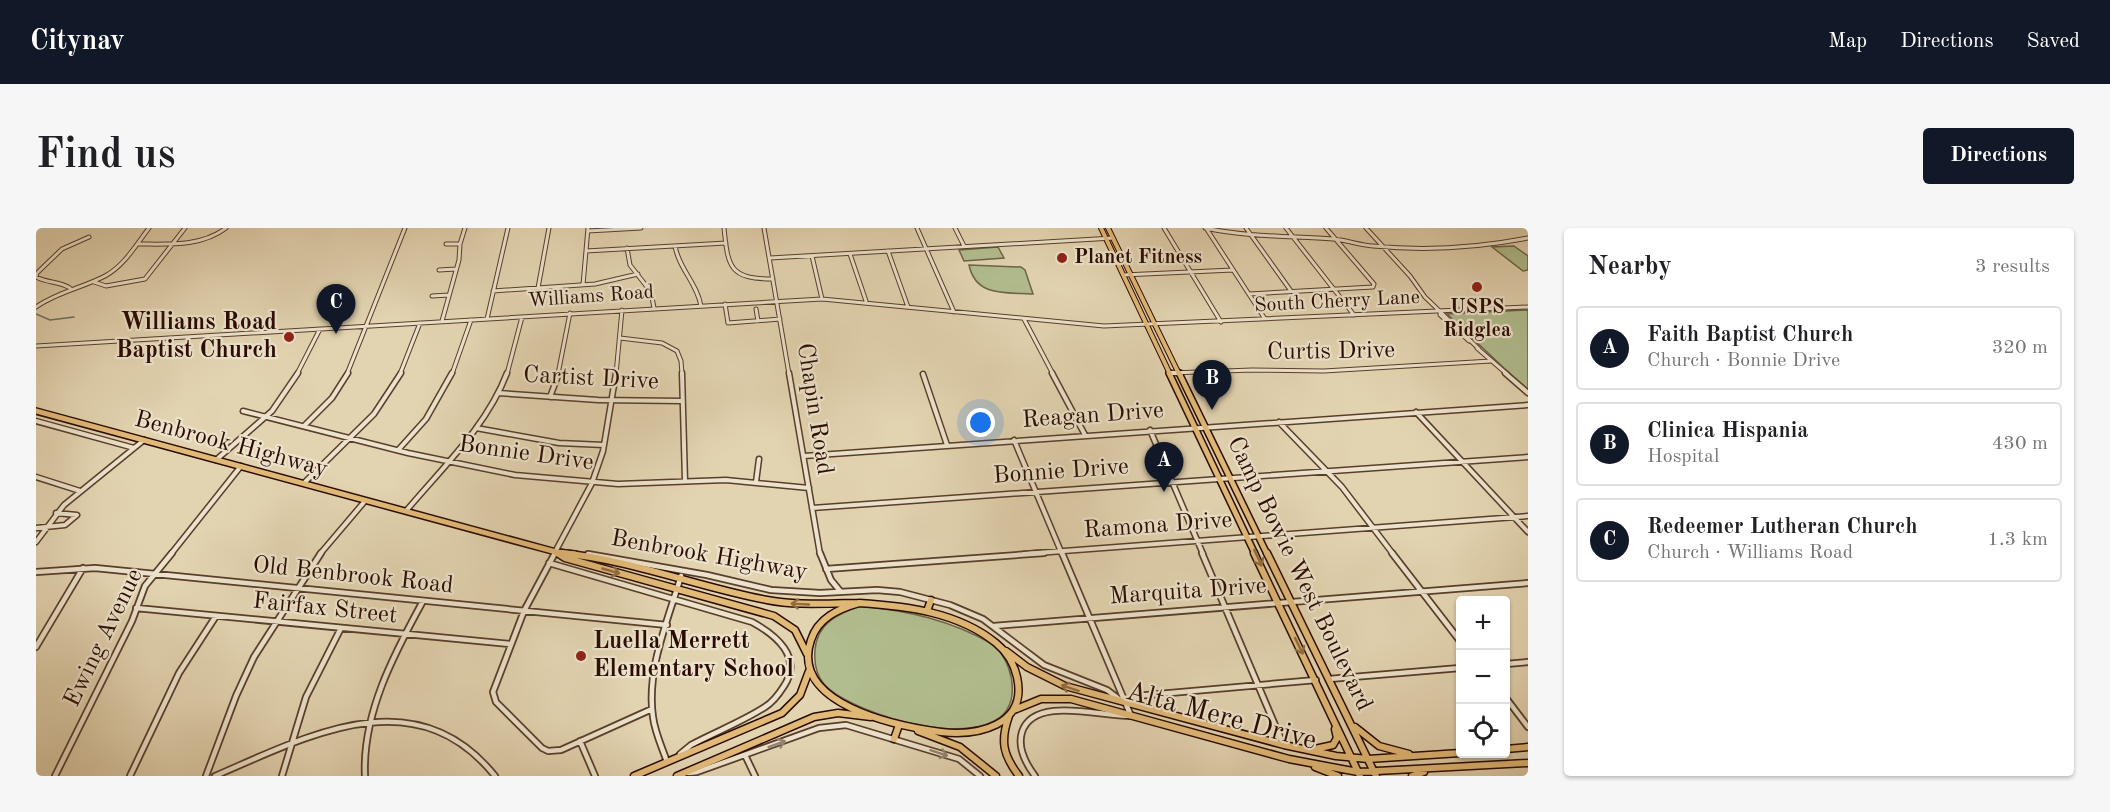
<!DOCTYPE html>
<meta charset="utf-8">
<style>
:root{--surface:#fff;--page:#f6f6f6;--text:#202124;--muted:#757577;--line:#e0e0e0;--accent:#111827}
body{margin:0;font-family:"Old Standard TT",serif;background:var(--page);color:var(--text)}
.controls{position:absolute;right:18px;bottom:18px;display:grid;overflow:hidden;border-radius:6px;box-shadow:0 2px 4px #0004}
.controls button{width:54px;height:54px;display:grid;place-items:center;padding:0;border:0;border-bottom:2px solid var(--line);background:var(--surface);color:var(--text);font:30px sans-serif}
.you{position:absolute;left:945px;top:195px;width:21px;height:21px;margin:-15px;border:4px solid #fff;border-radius:50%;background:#1a73e8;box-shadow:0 0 0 9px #1a73e833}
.badge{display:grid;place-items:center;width:39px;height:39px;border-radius:50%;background:var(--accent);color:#fff;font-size:20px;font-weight:700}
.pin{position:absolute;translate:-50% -50px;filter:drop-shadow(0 2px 3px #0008)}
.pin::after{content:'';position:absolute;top:32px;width:21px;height:18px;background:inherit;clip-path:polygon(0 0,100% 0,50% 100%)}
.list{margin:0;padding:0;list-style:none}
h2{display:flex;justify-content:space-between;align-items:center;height:78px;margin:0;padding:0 24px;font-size:26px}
h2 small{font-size:20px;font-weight:400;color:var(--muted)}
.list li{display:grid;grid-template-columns:39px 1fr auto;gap:18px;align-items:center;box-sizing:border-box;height:84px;margin:0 12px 12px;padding:0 12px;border:2px solid var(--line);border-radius:6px}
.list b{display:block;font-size:22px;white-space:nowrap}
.list p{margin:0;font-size:20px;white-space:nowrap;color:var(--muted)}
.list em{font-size:20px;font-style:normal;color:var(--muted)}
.icon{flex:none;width:33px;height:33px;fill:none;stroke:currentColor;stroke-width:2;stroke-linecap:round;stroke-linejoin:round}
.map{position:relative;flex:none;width:1492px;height:548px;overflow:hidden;border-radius:6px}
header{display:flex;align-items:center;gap:36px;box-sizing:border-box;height:84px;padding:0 30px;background:var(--accent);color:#fff}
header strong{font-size:28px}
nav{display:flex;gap:33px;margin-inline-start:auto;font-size:21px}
.intro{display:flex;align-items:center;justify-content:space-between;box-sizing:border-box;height:144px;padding:0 36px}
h1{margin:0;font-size:42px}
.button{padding:15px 27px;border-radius:6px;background:var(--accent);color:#fff;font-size:21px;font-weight:700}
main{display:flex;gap:36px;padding:0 36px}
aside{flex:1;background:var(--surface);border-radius:6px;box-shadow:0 2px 4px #0004}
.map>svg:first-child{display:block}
</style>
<header>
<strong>Citynav</strong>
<nav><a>Map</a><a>Directions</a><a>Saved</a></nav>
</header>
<div class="intro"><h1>Find us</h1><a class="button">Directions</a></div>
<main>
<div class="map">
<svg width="1492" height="548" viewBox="0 0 1492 548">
<rect width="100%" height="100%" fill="#e3d4b1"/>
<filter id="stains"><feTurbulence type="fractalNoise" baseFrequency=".00333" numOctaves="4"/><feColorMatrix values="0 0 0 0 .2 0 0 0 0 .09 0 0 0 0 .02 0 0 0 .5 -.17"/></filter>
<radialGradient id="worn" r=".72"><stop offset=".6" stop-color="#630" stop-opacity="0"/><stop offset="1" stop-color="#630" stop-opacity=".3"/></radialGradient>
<path fill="#b1bd8e" stroke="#6e6447" stroke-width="1.5" d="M 1478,18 L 1492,28 L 1492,42 L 1487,43 L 1456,19 Z
M 962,19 L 968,30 L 928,33 L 923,22 Z
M 933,37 L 985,39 L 989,42 L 997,66 C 971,64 940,70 933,37 Z
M 1492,82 L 1492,163 L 1411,86 Z
M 824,378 C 873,383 915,392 958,417 C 971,430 978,449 976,467 C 968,533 814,487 788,456 C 780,447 778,434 779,422 C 781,395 802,386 824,378 Z"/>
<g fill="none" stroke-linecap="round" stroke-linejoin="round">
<path stroke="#6a7367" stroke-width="1.5" d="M 0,86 L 14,92 L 38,89"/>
<defs>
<path id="minor-far2" d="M 688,0 C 692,40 694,51 737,51
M 728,0 L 753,146
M 881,0 L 918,84
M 919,0 L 928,18
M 1128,0 L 1185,94
M 1169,0 C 1211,9 1253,8 1297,11 C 1310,12 1323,17 1337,18 C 1389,23 1441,20 1492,10
M 1170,0 L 1229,91
M 1210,0 L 1255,63
M 1250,0 L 1318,87
M 1330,0 L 1374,48 L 1389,69 L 1443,121
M 552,3 L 605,0
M 102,16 C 132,16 165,19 190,0
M 410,16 L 424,16
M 639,18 C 643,41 661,55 665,78
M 591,20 L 594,37 L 615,64 L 618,80
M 550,23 L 690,15
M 852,23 L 872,79
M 814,26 L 830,73
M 776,28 L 786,71
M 734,30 L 1077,10
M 403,42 L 420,41
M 1087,47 L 1197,42
M 58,54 L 70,58 L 109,51 L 149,0
M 547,57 L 552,0
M 34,60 C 23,53 11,55 0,49 L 1,45 L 26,21 L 53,9
M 502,60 L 513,0
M 457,63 L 559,56 L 602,46
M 1213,66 L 1337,59 L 1338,56 L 1290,0
M 396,68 L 413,67
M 689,76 L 692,95 L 744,91
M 0,79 C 21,64 46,60 69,48 C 88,38 100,17 113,0
M 720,81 L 722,93
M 1404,84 L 1404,87 L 1433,113
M 451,91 L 472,0
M 988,91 L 1017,146
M 406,93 L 423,32 L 424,16 L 429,0
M 584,110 L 626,115 L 641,123 L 645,133 L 646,146
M 0,118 L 786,71 L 1068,98 L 1492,79
M 1441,120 L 1471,146
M 1135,145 L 1216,142 L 1288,143 L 1455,133
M 261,146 L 284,101
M 311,146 L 369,0
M 364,146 L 384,95
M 416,146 L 435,92
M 471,146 L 486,89
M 522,146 L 534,85
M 580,146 L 586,82"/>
<path id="minor-far1" d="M 646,145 L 649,253
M 753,145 L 784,326
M 1016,145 L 1049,207
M 1135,145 L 1145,145
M 1469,145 L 1492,165
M 887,146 L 911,217
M 462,165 L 562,172 L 646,173
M 514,169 L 523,145
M 207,183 L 372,225 L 479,247 L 582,256 L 690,252 L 773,260
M 1380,184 L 1492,304
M 0,193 L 98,220
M 1243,194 L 1306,259 L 1357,326
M 269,197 L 296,170 L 312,145
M 440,200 L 523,215 L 568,217
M 1114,202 L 1167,326
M 978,212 L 1026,326
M 363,221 L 390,191 L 416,145
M 768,228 L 1492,177
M 180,232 L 236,183 L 262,145
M 0,249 L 44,263
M 720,254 L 723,231
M 268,255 L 338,186 L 365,145
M 776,280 L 1492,229
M 370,283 C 406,240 451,198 471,145
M 0,300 L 29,297 L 41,287 L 20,285
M 0,314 L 28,277 L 108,212
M 135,326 L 205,238
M 284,326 L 329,273
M 518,326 L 556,255 L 567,223 L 580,145
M 988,326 L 1492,288"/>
<path id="minor" d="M 519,325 L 488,383 L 457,464 L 460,474 L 506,520 L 512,523 L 525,522 L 616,481
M 784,325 L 795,352 L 804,363
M 1166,325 L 1247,516
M 1356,325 L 1424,413
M 552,326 L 671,347 L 735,362 L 784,365 L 841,362 L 864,364 L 914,377 L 947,391 L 1008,437 L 1071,462 L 1083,471
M 513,335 L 716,394 C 740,407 767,429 748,458 C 743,466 737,474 729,479 C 706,494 679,504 655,517 L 644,526
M 790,341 L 1008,325
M 0,344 L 59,340 L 631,397
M 100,380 L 474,416
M 958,398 L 1492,355
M 0,419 L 47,340
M 1470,436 L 1492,434
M 1293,451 L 1424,440
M 1470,470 L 1492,499
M 1091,476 L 1100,468 L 1280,452
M 544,513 L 559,548
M 709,527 L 719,548
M 631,534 C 626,519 619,505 617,489 C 610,442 632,392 645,348
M 652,545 L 661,544 L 783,500 L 810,497 L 923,531 L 944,548
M 19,548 L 96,393 L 109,358 L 136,325
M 94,548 L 143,445 L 180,388
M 170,548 L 200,468 L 218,429 L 285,325
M 179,548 C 272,508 380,449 459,548
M 246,548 L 270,469 L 304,402
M 329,548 C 326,486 358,426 387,373
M 999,548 C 990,536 981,520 986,504 C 998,467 1066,489 1095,488 L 1026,325"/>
<path id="major-far2" d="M 1065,0 L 1134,146
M 1072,0 L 1143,146"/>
<path id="major-far1" d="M 1133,145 L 1219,326
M 1143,145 L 1231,326
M 0,183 L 520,324 L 539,326"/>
<path id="major" d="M 521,325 L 529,330 L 738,388 L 759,402 L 771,426
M 525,325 C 596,332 662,359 731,372 C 761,378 792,375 823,375
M 1218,325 L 1324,548
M 1231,325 L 1340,548
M 823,375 C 870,378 922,384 960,415 C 971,424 978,436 981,449 C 992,498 941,508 905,504 C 860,498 753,476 775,412 C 782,390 802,381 823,375 Z
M 891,383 L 895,372
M 970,423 L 991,439 L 1029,458 L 1248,517 L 1300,528 L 1332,531 L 1424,525
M 978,482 L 1005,471 L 1035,471 L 1253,531 L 1322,544 L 1492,535
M 973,488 C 964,513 967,527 983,548
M 1319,499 L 1343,518 L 1373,526
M 882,503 L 924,519 L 960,548
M 858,511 L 863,497
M 1279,521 L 1297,517 L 1301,510 L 1299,501
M 1470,521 L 1492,519
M 1279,539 L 1302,548
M 598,548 L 746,485 L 764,467 L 773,443
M 641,548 L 778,489 L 802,485 L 835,489
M 1376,548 L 1388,544"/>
</defs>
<use href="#minor-far2" stroke="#583e2c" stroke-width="5"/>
<use href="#minor-far1" stroke="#583e2c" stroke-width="7"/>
<use href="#minor" stroke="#583e2c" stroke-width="8"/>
<use href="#major-far2" stroke="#2a0c00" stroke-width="6"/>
<use href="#major-far1" stroke="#2a0c00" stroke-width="8"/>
<use href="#major" stroke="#2a0c00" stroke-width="9"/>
<use href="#minor-far2" stroke="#ede3cc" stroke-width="3"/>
<use href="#minor-far1" stroke="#ede3cc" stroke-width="4"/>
<use href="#minor" stroke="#ede3cc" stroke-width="4.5"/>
<use href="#major-far2" stroke="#e2ba78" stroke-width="4"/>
<use href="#major-far1" stroke="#e2ba78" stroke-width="5"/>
<use href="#major" stroke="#e2ba78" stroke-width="6"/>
</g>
<defs><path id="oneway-shaft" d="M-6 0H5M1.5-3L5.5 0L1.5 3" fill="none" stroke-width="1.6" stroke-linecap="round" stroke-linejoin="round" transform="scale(1.5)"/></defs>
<g stroke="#8f6c42">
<use href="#oneway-shaft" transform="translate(1222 330) rotate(65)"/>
<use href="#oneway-shaft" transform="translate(575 343) rotate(16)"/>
<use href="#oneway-shaft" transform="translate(764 376) rotate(-177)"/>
<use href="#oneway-shaft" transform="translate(1263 418) rotate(64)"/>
<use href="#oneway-shaft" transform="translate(1034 460) rotate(-162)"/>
</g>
<g stroke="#958270">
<use href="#oneway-shaft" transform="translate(741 516) rotate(-20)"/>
<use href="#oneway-shaft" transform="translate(903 525) rotate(18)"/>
</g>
<g fill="#8f2418" stroke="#ede3cc" stroke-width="2">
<circle cx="1026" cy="30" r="6"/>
<circle cx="1441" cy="59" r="6"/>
<circle cx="253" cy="109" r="6"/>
<circle cx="545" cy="428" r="6"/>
</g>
<g text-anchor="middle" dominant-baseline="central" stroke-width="4.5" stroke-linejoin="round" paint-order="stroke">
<g font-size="20" font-weight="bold" fill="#2a0c00" stroke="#ede3cc" text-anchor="start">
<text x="1038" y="30">Planet Fitness</text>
<text x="1441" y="80" text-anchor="middle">USPS<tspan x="1441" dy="23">Ridglea</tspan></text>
</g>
<g font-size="20" fill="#2a0c00" stroke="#ede3cc">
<text transform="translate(555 69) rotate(-4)">Williams Road</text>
<text transform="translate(1301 74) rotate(-3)">South Cherry Lane</text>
</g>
<g font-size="24" font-weight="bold" fill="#2a0c00" stroke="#ede3cc" text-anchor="end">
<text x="241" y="95">Williams Road<tspan x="241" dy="28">Baptist Church</tspan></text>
<text x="557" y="414" text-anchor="start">Luella Merrett<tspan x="557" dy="28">Elementary School</tspan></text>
</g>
<g font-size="24" fill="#2a0c00" stroke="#ede3cc">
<text transform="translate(1295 124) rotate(-1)">Curtis Drive</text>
<text transform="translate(555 151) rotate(3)">Cartist Drive</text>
<text transform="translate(778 181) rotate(81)">Chapin Road</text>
<text transform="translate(1057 188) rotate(-4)">Reagan Drive</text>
<text transform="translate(195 217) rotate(15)">Benbrook Highway</text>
<text transform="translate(490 226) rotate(8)">Bonnie Drive</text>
<text transform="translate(1025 244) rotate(-4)">Bonnie Drive</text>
<text transform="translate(1122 298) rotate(-4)">Ramona Drive</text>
<text transform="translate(673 328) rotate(10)">Benbrook Highway</text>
<text transform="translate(1263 346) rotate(64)">Camp Bowie West Boulevard</text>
<text transform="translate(317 348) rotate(6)">Old Benbrook Road</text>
<text transform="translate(1152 364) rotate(-4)">Marquita Drive</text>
<text transform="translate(289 381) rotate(6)">Fairfax Street</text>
<text transform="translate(68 410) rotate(-64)">Ewing Avenue</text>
</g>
<g font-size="28" fill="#2a0c00" stroke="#ede3cc">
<text transform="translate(1185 489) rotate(15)">Alta Mere Drive</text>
</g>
</g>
<rect width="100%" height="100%" filter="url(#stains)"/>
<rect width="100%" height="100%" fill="url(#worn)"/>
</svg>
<div class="controls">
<button>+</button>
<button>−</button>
<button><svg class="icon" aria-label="locate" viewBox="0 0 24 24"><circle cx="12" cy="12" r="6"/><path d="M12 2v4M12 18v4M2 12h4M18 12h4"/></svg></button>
</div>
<div class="you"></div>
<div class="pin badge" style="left:1128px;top:264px">A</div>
<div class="pin badge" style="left:1176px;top:182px">B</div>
<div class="pin badge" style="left:300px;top:106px">C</div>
</div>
<aside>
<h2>Nearby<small>3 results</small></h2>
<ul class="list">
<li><span class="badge">A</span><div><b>Faith Baptist Church</b><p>Church · Bonnie Drive</p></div><em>320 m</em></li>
<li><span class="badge">B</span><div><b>Clinica Hispania</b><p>Hospital</p></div><em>430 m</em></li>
<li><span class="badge">C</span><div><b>Redeemer Lutheran Church</b><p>Church · Williams Road</p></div><em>1.3 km</em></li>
</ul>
</aside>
</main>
